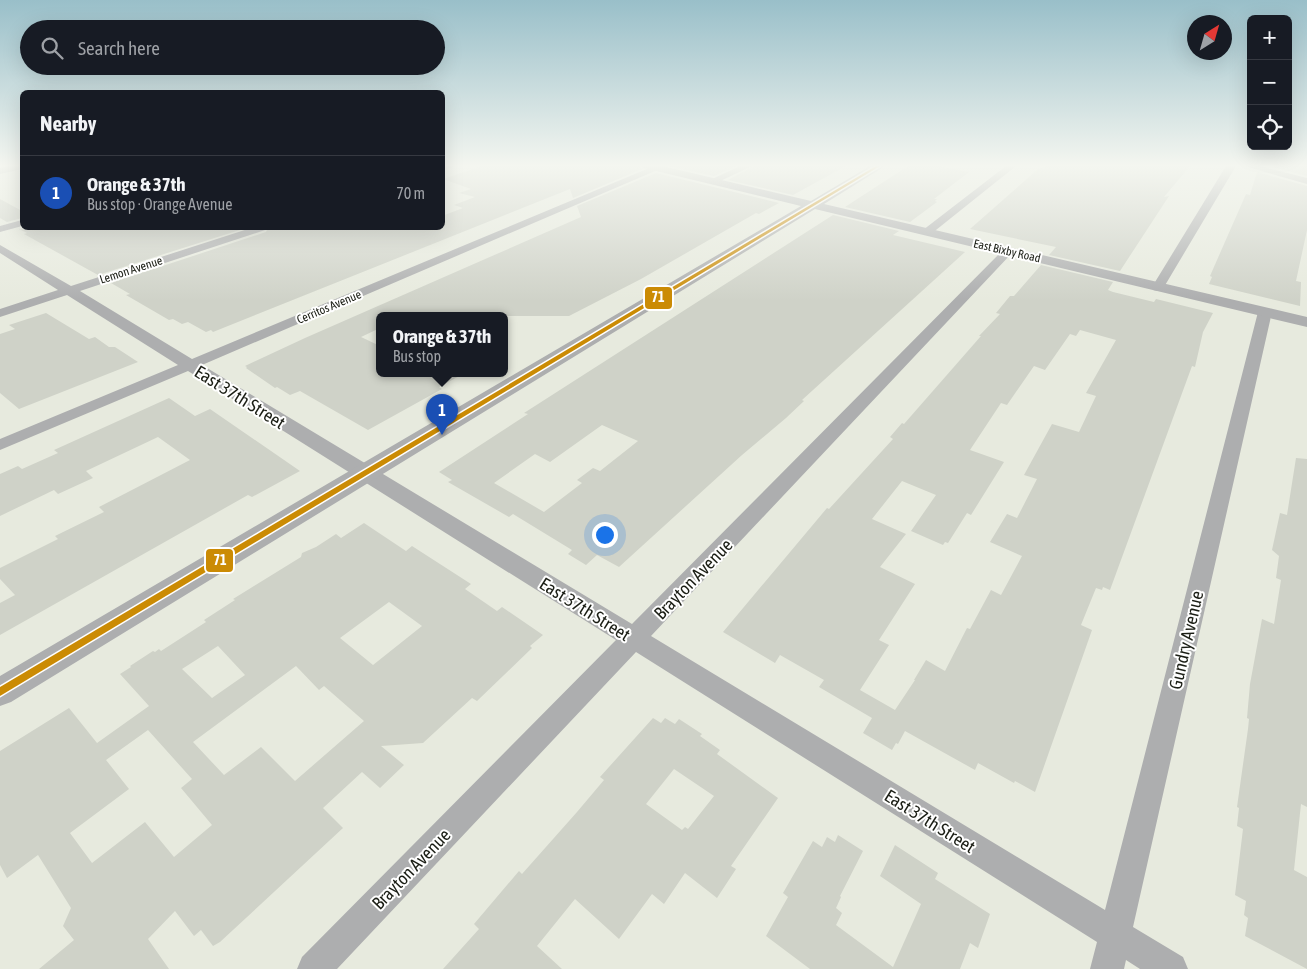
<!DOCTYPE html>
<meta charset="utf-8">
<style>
:root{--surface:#171b24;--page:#20242c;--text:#f1f3f6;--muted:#9ea1a6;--line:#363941;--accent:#0b8043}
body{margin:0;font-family:"Asap Condensed",sans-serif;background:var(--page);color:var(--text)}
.controls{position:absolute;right:15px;top:15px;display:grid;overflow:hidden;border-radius:8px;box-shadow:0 5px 20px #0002}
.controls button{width:45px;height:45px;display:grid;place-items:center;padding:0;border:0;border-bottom:1px solid var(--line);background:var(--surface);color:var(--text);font:25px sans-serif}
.compass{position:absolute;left:1187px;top:15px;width:45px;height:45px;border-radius:50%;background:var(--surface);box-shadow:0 5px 20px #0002;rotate:37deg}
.you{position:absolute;left:604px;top:534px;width:18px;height:18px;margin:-12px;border:4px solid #fff;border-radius:50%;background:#1a73e8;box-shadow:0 0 0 8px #1a73e833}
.badge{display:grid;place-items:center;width:32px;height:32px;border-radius:50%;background:var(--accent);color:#fff;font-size:16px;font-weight:700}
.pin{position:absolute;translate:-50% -41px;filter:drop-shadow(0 1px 2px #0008)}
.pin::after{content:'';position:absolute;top:26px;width:18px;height:15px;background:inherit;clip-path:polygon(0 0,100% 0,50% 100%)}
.popup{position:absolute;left:376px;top:312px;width:132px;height:65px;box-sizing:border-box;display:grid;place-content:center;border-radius:8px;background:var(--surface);filter:drop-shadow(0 1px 4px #0005);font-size:16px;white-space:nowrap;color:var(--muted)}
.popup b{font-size:19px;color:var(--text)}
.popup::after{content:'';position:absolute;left:50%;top:100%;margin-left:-10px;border:10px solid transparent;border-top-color:var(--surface)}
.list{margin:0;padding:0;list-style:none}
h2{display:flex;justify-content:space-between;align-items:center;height:65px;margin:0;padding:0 20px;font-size:21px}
h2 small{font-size:16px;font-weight:400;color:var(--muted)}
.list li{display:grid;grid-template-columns:32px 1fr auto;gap:15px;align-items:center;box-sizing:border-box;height:75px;padding:0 20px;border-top:1px solid var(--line)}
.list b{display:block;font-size:19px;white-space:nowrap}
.list p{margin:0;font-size:16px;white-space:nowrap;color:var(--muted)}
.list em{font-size:16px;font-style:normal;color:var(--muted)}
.icon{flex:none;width:28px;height:28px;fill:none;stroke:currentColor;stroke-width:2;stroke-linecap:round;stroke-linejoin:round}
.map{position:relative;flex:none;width:1307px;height:969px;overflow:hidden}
.search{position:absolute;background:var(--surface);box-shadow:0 5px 20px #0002;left:20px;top:20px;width:425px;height:55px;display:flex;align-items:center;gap:12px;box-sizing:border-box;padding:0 18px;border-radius:28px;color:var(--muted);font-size:19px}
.panel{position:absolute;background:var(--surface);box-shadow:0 5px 20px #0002;left:20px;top:90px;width:425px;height:140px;border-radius:8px}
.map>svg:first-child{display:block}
</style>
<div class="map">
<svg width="1307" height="969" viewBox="0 0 1307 969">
<rect width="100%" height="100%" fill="#e7eade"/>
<path fill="#cfd2c8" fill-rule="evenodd" d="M 482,166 L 640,166 L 642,169 L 573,198 L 570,189 L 213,332 L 211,330 L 206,332 L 188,322 L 182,324 L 173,319 L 169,320 L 126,295 L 130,294 L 111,283 L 266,232 L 268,228 L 442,228 L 442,216 L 463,208 L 454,205 L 475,197 L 459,193 L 471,189 L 443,179 Z
M 669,166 L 736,166 L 714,176 Z
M 754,166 L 846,166 L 793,195 L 728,180 Z
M 908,166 L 937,166 L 969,172 L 934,199 L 937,199 L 935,201 L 937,202 L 910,222 L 845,207 Z
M 1049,166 L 1190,166 L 1164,197 L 1169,196 L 1120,271 L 1049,255 L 1056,247 L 970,229 L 1038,169 Z
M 1277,166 L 1307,166 L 1307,176 L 1272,167 Z
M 1257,172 L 1307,186 L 1307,230 L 1296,281 L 1301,282 L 1300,306 L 1209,284 L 1212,277 L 1210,276 L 1246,194 L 1250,195 Z
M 656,173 L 779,203 L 759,214 L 756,213 L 641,279 L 569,316 L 380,316 L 380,328 L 361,337 L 380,346 L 380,374 L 463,374 L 439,387 L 442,389 L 368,430 L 300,391 L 290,395 L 277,387 L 275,388 L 246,368 L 247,367 L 245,366 L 305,338 L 581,217 L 577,206 Z
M 0,199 L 22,211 L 22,218 L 7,222 L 0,218 Z
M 833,215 L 899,231 L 893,235 L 965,252 L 802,400 L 804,401 L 786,418 L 742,455 L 619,567 L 597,555 L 586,565 L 568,554 L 572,550 L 513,514 L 509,517 L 448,482 L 452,480 L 439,472 L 528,414 L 524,413 ZM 602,425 L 638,441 L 600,471 L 593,468 L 577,480 L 582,483 L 544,512 L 494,483 L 535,454 L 550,462 Z
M 23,228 L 246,228 L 98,275 L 24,234 L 27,233 L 19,229 Z
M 1041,265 L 1113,282 L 1108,290 L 1113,292 L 1154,302 L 1156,299 L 1213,313 L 1203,332 L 1195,367 L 1192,366 L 1110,590 L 1103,587 L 1102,590 L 1096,588 L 1081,625 L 1092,630 L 1035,792 L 1015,781 L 1014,783 L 978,763 L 975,770 L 905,731 L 898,744 L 896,743 L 892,750 L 863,733 L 872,718 L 819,687 L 824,680 L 780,655 L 775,663 L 723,632 L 827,508 L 829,509 L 893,439 L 890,437 L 902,423 L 904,424 L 981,336 L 979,336 L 1000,314 L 996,313 L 1010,296 L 1014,296 ZM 1080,330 L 1116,340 L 1086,393 L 1096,396 L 1079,432 L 1052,424 L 1024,475 L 1037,479 L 1017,518 L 1007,514 L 990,542 L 1022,556 L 1001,595 L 991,590 L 970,629 L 967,628 L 945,671 L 926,660 L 914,680 L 915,680 L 895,710 L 860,690 L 889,645 L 879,640 L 915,584 L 880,567 L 906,534 L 872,519 L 902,481 L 936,495 L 911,531 L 943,545 L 945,542 L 948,543 L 967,513 L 971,515 L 1004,462 L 970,450 L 1001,403 L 1007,405 L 1034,366 L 1045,370 L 1070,334 L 1076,336 Z
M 46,313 L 89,339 L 95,337 L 109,347 L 115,347 L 138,362 L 19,409 L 0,393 L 0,334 L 15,329 L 9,325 Z
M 169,398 L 195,416 L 210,409 L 300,471 L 252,497 L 248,495 L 0,635 L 0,603 L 15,595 L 0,579 L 0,568 L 58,539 L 55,536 L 104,512 L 99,507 L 190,460 L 158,437 L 86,471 L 93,478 L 58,494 L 54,490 L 0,516 L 0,474 L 18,466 L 22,469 L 58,453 L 54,450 Z
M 1296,458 L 1307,459 L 1307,807 L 1301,804 L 1294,870 L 1307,877 L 1307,969 L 1245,936 L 1248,918 L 1244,915 L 1246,901 L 1235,895 L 1243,829 L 1237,826 L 1239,808 L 1237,807 L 1248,729 L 1249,719 L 1247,718 L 1250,684 L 1262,619 L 1274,624 L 1281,580 L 1276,578 L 1279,556 L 1272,550 L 1280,513 L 1287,515 Z
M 364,523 L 406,551 L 412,546 L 471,584 L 465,589 L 497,611 L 502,607 L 543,635 L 530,646 L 532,648 L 477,701 L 472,698 L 423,743 L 381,746 L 404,765 L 380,788 L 362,772 L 323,808 L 343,828 L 220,942 L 213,946 L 201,930 L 194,936 L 175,911 L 148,939 L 169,969 L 39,969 L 74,940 L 63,926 L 71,908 L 38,855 L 7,878 L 0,865 L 0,751 L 69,708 L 97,743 L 149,706 L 120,674 L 131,667 L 130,666 L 153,651 L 155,652 L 159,649 L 161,651 L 206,622 L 204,620 L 235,600 L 233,599 L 301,557 L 302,553 L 316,547 L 336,534 L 341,538 ZM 389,602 L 422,626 L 373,665 L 340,638 ZM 218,646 L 245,675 L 212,698 L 182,669 ZM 296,666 L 319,690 L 324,686 L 364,721 L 295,781 L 261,747 L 224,775 L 193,742 ZM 148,730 L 192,779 L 181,788 L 212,825 L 174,857 L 145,822 L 92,863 L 70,833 L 129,789 L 106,760 Z
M 653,718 L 661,723 L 665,718 L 675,724 L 679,719 L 702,734 L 700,736 L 720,750 L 717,754 L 778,798 L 731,866 L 736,869 L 717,898 L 685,873 L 664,904 L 652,894 L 619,939 L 575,899 L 537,946 L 562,969 L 443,969 L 479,929 L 474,924 L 519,871 L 522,874 L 577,812 L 604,780 L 600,777 ZM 674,769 L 714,796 L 688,829 L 685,827 L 682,830 L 646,804 Z
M 838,835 L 863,851 L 840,896 L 841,897 L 836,908 L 842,913 L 836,925 L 893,967 L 921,904 L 880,876 L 895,845 L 938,873 L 935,879 L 990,914 L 978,948 L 970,943 L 960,969 L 810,969 L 766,936 L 788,897 L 783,893 L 813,841 L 822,847 L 827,837 L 835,842 Z"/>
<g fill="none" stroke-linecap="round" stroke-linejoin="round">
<path fill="#adaeaf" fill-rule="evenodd" d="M 11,166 L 22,166 L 22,169 L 0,174 L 0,168 Z
M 442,166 L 455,166 L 442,171 Z
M 654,166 L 660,166 L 662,168 L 202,365 L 632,624 L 1004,249 L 1012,249 L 1014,251 L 1012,253 L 651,636 L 1105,910 L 1258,312 L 1265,308 L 1270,309 L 1272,312 L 1133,927 L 1183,957 L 1188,969 L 1140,969 L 1126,960 L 1124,969 L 1090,969 L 1097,942 L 636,652 L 337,969 L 297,969 L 302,957 L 616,640 L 188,371 L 0,450 L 0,439 L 178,365 L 67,295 L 0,317 L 0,309 L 58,290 L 0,253 L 0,245 L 71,286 L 251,228 L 266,228 L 265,230 L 80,291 L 192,359 Z
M 740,166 L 752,166 L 716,183 L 710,183 L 708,181 Z
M 1006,166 L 1016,166 L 931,234 L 923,234 L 921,232 L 923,230 Z
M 1226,166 L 1236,166 L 1164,287 L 1158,291 L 1153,290 L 1152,287 Z
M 1244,166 L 1259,166 L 1307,178 L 1307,184 Z
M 22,220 L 22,226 L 0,232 L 0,226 Z"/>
<path fill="#adaeaf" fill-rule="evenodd" d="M 642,166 L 662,166 L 811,201 L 870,166 L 884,166 L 882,168 L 824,204 L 1307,317 L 1307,327 L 815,209 L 11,702 L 0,706 L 0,676 L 801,206 L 644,168 Z"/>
<defs>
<path id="bus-1" d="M 876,166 L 880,166 L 0,696 L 0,687 Z"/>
</defs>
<use href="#bus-1" stroke="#fff" stroke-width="3"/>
<use href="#bus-1" fill="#cb8b04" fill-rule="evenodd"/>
</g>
<linearGradient id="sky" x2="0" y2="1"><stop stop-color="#99bfc9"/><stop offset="0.55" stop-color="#f4f6f0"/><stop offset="1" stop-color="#f4f6f0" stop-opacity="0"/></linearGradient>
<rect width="1307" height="301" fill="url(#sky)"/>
<g text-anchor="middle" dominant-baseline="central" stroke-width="4" stroke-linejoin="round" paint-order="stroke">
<g font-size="12" fill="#1b1e15" stroke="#fff">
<text transform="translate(1007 251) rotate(13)">East Bixby Road</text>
<text transform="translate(131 270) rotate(-18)">Lemon Avenue</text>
<text transform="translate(329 307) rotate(-23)">Cerritos Avenue</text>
</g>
<g font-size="18" fill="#1b1e15" stroke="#fff">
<text transform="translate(240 397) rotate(32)">East 37th Street</text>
<text transform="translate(693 579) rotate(-46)">Brayton Avenue</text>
<text transform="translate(585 609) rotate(32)">East 37th Street</text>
<text transform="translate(1186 640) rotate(-77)">Gundry Avenue</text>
<text transform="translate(930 821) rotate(32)">East 37th Street</text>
<text transform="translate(411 869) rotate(-46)">Brayton Avenue</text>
</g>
</g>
<g stroke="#fff" stroke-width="2">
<rect x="644" y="286" width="29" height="24" rx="5" fill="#cb8b04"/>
<rect x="205" y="548" width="29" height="25" rx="5" fill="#cb8b04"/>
</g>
<g font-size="14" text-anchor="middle" font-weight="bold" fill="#fff">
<text x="658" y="302">71</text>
<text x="220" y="565">71</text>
</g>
</svg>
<div class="controls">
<button>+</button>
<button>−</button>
<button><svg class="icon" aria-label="locate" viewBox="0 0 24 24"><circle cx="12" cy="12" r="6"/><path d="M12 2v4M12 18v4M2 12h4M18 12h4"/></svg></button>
</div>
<svg class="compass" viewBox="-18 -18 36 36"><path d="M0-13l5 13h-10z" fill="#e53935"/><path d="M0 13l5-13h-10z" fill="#9ea1a6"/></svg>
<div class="you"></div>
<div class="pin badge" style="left:442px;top:435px;background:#1a4fb4">1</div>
<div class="popup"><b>Orange &amp; 37th</b>Bus stop</div>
<div class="search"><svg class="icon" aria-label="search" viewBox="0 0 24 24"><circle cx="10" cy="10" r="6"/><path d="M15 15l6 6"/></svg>Search here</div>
<section class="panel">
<h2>Nearby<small></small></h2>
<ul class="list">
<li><span class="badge" style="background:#1a4fb4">1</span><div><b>Orange &amp; 37th</b><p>Bus stop · Orange Avenue</p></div><em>70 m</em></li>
</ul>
</section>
</div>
